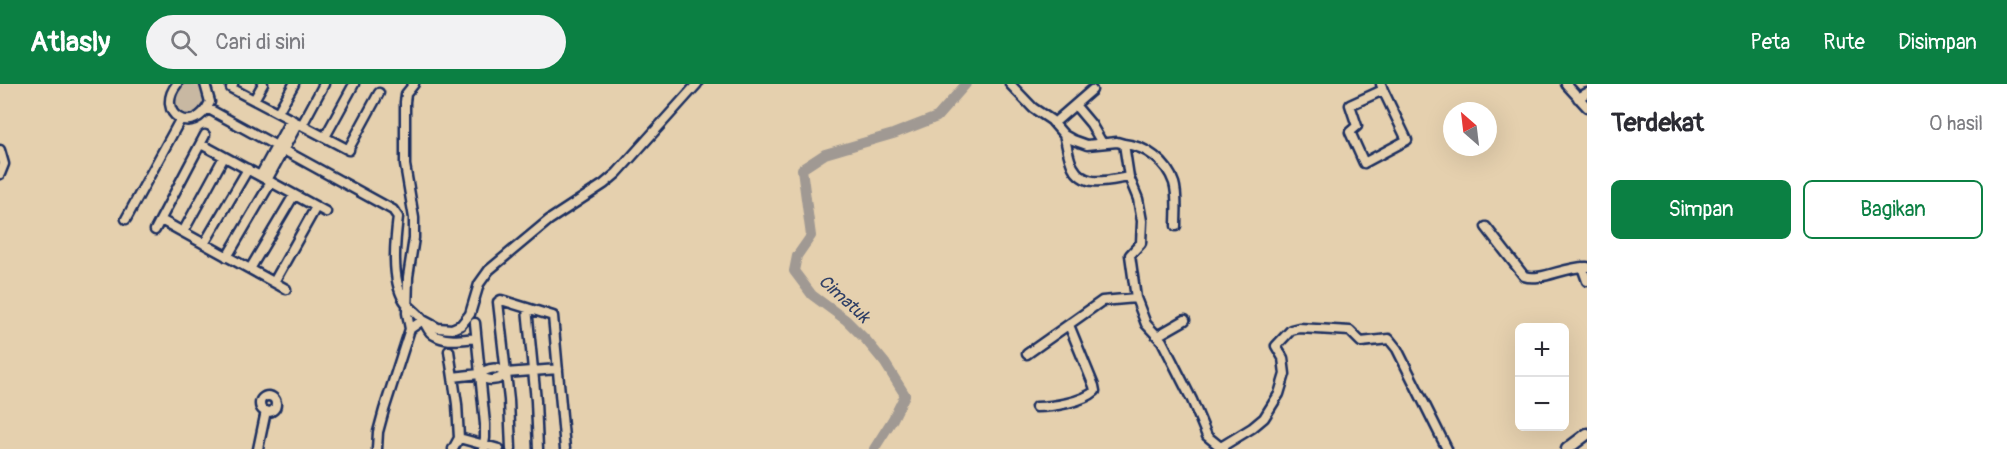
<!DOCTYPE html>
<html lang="id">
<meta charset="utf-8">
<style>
:root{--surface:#fff;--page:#f2f2f3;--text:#2b2b33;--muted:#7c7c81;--line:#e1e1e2;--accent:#0b8043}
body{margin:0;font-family:Pangolin,sans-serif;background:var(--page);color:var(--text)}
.controls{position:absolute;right:18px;bottom:18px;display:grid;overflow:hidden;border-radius:9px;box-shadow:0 6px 24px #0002}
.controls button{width:54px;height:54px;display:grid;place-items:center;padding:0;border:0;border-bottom:2px solid var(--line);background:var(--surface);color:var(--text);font:30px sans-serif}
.compass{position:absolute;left:1443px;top:18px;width:54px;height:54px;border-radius:50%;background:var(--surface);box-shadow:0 6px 24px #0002;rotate:332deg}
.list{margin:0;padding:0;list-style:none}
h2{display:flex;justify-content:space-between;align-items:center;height:78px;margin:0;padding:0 24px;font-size:26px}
h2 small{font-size:20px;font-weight:400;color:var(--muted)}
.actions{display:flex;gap:12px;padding:18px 24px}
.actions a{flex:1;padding:14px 0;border:2px solid var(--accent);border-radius:9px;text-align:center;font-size:21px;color:var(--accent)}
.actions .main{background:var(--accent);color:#fff}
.icon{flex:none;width:33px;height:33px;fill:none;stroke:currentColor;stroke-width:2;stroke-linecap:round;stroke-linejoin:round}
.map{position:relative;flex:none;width:1587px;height:365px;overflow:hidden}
header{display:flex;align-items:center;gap:36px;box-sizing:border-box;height:84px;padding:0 30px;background:var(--accent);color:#fff}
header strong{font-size:28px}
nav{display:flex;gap:33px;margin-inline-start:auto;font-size:21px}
.search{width:420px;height:54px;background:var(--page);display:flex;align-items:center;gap:15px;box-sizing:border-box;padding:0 21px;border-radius:33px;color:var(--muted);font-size:22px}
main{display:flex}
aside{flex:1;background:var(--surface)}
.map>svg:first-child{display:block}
</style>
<header>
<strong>Atlasly</strong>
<div class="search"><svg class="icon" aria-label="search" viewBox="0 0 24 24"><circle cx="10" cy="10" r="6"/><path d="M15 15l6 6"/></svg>Cari di sini</div>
<nav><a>Peta</a><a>Rute</a><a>Disimpan</a></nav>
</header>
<main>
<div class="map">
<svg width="1587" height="365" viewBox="0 0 1587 365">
<rect width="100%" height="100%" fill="#e5d0ae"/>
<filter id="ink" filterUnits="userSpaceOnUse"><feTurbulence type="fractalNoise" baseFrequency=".0167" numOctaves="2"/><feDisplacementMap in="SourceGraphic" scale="12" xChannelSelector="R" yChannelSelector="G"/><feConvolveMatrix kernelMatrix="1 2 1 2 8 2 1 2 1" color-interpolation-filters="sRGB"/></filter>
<g filter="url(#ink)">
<path fill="#c8b8a2" stroke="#727480" stroke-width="1.5" d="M 181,0 L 198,0 L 204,3 L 207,13 L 199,30 L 189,33 L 175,26 L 173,15 Z"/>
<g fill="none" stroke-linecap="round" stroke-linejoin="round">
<path stroke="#a09993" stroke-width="10" d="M 874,365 L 893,335 L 905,311 L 885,279 L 866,256 L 846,236 L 812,211 L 794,187 L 797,172 L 811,152 L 802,85 L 825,70 L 893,50 L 937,33 L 966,0"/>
<defs>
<path id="minor" d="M 177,0 C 154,29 193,55 210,18 L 205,0
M 233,0 L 231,4 L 349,66
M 1010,0 L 1033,24 L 1051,36 L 1064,51 L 1073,56 L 1087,61 L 1117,58 L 1124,60 L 1129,93 L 1138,115 L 1142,137 L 1141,159 L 1130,171 L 1136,214 L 1146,240 L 1162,257 L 1192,316 L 1207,352 L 1223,365
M 1381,0 L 1383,6 L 1350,21 L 1357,42 L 1350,48 L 1364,79 L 1407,56 L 1383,6
M 1566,0 L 1587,23
M 1578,14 L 1587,9
M 254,16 L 263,0
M 1075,21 L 1091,40 L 1102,59
M 207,24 L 393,126 L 398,133 C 395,157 391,195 404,216 C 409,224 418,229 423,236 C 428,244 429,250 438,253 C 450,258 464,255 476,254
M 278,28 L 294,0
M 1054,39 L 1092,6
M 302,41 L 324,0
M 1064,51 C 1067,60 1068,74 1073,83 C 1085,105 1109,96 1129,93
M 325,53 L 354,0
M 201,60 L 326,128
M 1124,60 C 1146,62 1167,78 1174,99 C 1178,112 1176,129 1176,142
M 0,66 L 4,80 L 0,90
M 348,66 L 379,9
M 260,92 L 291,35
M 267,96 L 298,39
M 126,135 L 180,36
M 161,136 L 286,205
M 1486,143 L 1524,192 C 1541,198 1565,182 1587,183
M 155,146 L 205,51
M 183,148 L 224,73
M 204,160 L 248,85
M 227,173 L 271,98
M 1582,183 L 1587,197
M 250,185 L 294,111
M 274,198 L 316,123
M 527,224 L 536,317 L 538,365
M 475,239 L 485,340 L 485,354 L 483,365
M 410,245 L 423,236 L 438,244 L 452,245 L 461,241 L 470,230 L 479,200 L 489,186 L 549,136 L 604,100 L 617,89 L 697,0
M 1157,252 L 1185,236
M 449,267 L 457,320 L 459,354 L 453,365
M 1027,270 L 1102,217 L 1136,214
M 479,290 C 489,284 496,282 506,289
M 453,293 L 479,290 C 487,299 499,297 506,289 L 558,285
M260 320a8 8 0 1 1 16 0a8 8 0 1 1-16 0Z
M 1036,323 C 1052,323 1083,318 1095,307 L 1094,302 L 1069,241
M 459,354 L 499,365
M 1221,363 L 1252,344 L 1264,334 L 1279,310 L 1285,290 L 1283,274 L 1276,262 L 1291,246 L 1299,244 L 1350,247 L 1361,258 L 1389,255 L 1397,265 L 1447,365
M 258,365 L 266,327
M 377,365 L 378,348 L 384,326 L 410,245 L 407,229 L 408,193 L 414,154 L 414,134 L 405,81 L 405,18 L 406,10 L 414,0
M 511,365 L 509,316 L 498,218 L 501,216 L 553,232 L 565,365"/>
<path id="major" d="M 1567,365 L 1587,350"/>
</defs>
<use href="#minor" stroke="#1b2f5e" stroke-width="13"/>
<use href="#major" stroke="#1b2f5e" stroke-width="15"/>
<use href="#minor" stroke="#e5d0ae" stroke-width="8"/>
<use href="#major" stroke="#e5d0ae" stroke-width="10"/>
</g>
</g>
<g text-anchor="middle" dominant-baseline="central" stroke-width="4.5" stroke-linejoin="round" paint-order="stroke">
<g font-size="18" font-style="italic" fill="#2f3f66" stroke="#e5d0ae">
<text transform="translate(844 215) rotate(42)">Cimatuk</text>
</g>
</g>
</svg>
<div class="controls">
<button>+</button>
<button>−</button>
</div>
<svg class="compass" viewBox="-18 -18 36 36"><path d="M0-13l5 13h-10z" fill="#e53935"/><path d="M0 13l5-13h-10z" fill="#7c7c81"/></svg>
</div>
<aside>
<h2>Terdekat<small>0 hasil</small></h2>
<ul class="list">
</ul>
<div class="actions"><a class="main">Simpan</a><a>Bagikan</a></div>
</aside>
</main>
